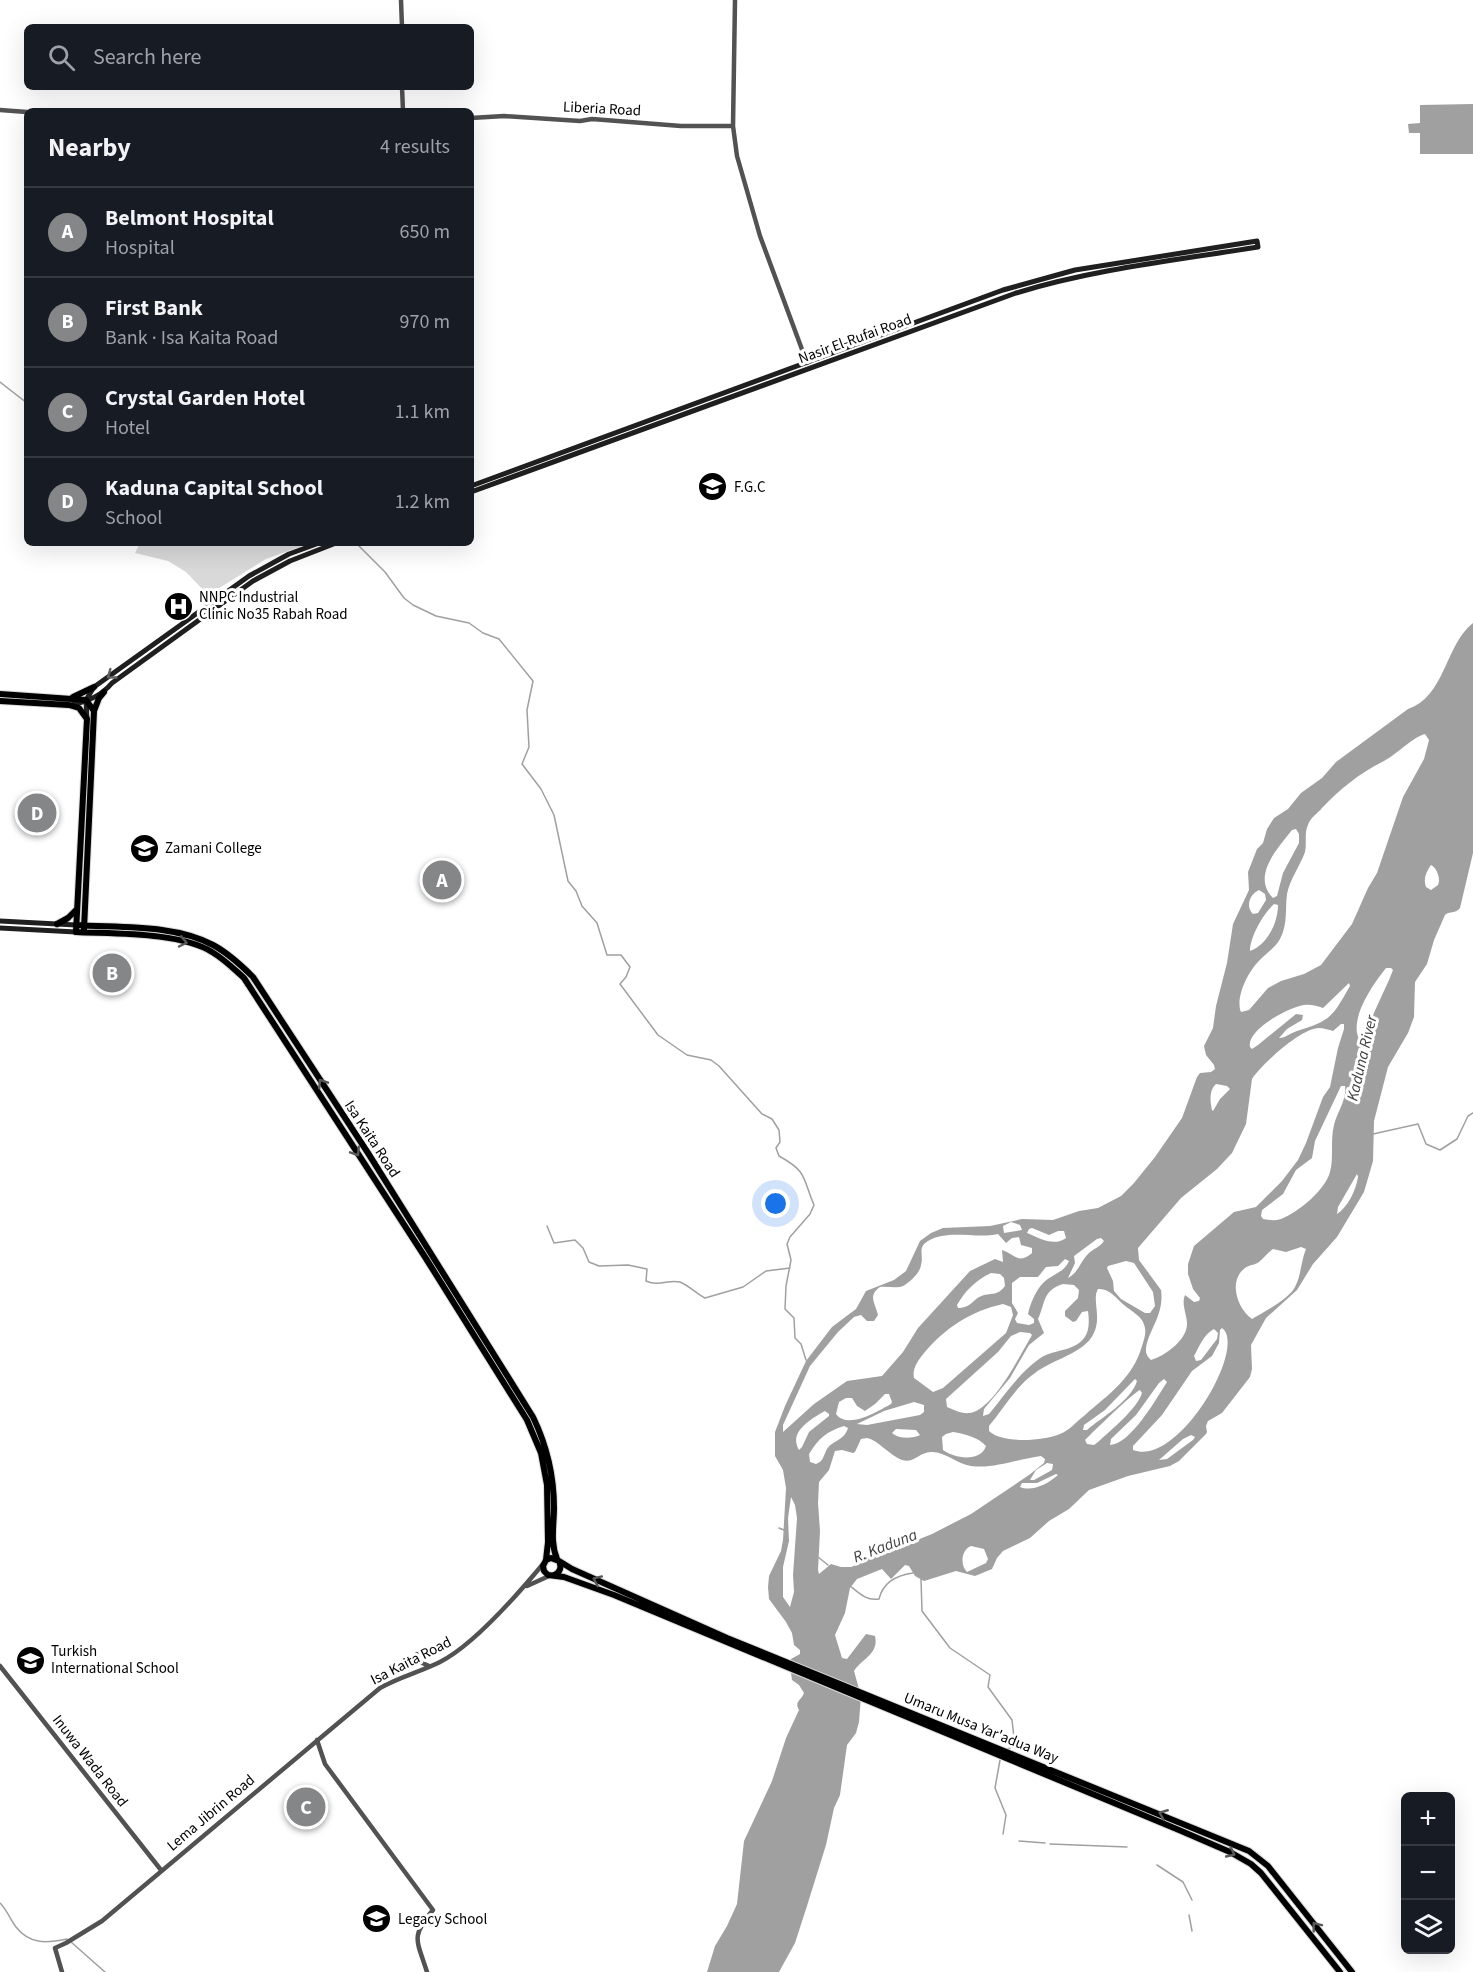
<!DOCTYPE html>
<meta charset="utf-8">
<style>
:root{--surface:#171b24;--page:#20242c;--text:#f1f3f6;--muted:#9ea1a6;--line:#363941;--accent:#858687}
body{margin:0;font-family:"Source Sans 3",sans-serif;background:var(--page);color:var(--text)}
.controls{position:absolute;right:18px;bottom:18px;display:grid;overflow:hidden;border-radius:9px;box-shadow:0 6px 24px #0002}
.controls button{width:54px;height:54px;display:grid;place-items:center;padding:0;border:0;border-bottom:2px solid var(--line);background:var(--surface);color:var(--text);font:30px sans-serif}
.you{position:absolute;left:776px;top:1204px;width:21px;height:21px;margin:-15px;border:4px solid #fff;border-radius:50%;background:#1a73e8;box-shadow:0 0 0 9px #1a73e833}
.badge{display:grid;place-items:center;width:39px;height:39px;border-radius:50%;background:var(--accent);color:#fff;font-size:20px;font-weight:700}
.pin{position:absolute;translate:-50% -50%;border:3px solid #fff;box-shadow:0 2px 6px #0006}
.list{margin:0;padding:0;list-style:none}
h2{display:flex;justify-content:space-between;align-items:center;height:78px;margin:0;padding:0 24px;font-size:26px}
h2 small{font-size:20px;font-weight:400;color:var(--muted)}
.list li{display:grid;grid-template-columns:39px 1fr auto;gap:18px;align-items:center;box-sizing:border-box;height:90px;padding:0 24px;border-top:2px solid var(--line)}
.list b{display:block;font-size:22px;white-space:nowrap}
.list p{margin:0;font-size:20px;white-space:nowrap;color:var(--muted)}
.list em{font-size:20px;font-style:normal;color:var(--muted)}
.icon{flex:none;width:33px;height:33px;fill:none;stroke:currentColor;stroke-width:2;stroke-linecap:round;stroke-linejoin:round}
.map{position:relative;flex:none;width:1473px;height:1972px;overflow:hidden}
.search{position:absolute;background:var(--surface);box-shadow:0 6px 24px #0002;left:24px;top:24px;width:450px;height:66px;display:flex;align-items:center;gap:15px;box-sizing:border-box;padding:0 21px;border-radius:9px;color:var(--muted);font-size:22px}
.panel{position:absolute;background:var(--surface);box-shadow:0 6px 24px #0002;left:24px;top:108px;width:450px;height:438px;border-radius:9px}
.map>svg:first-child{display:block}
</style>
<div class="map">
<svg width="1473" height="1972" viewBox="0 0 1473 1972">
<rect width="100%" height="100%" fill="#fff"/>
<path fill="#d9d9d9" d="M 140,543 L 310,543 L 266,559 L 208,595 L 186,572 L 168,561 L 135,553 Z"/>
<path fill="#a0a0a0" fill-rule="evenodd" d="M 1473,104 L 1473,154 L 1420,154 L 1420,133 L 1409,133 L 1408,124 L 1420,123 L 1420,105 Z
M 1473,623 L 1473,853 L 1460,908 C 1456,914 1449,911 1445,915 L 1434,940 L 1427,964 L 1415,982 L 1414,1017 L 1408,1033 L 1388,1067 L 1374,1121 L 1373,1161 L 1364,1192 L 1337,1237 L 1313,1264 L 1297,1290 L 1266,1318 L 1251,1345 L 1252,1369 L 1250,1377 L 1222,1413 L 1208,1421 L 1206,1426 L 1207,1432 L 1206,1434 L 1179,1461 L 1170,1466 L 1128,1476 L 1089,1490 L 1069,1509 L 1049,1521 L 1030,1538 L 1003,1551 L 997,1558 L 992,1569 L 975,1576 L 956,1571 L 924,1581 L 915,1576 L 909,1566 L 905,1565 L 891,1579 L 882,1569 L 857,1579 L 850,1588 L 845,1613 L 835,1635 L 842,1658 L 847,1659 L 866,1634 L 875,1636 C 879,1654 863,1658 854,1671 L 861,1696 L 859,1722 L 856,1733 L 847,1745 L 840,1795 L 834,1808 L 826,1845 L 806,1909 L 795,1943 L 779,1972 L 707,1972 L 715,1946 L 727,1926 L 737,1904 L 744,1841 L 772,1781 L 786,1738 L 799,1710 C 794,1701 801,1701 804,1693 L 799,1685 L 792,1680 L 790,1666 L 791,1659 L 800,1654 L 800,1650 L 794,1645 L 792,1633 L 786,1622 L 769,1599 L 768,1587 L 769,1576 L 781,1551 L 783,1540 L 786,1488 L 783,1470 L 775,1456 L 775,1432 L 785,1406 L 806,1361 L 832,1327 L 856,1309 L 866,1291 L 894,1280 L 906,1271 L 920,1241 L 931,1233 L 943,1228 L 990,1226 L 1022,1219 L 1053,1220 L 1079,1211 L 1098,1208 L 1121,1196 L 1134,1183 L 1155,1157 L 1182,1118 L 1197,1077 L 1200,1073 L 1211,1072 L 1215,1069 L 1214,1065 L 1206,1055 L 1204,1046 L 1213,1028 L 1216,1006 L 1227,963 L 1233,924 L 1249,890 L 1248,872 L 1257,849 L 1263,843 L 1267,829 L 1274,818 L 1288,809 L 1301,793 L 1322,778 L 1336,762 L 1408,709 C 1445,697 1445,645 1473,623 ZM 1425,734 L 1429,740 L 1424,759 L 1403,797 L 1377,873 L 1368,888 L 1352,924 L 1321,965 L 1304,974 L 1281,981 L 1268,988 L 1249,1010 L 1241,1012 C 1235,998 1248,972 1258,962 C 1265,954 1275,948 1280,939 C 1288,923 1285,910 1287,894 C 1290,879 1300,866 1305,852 C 1307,843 1304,833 1308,825 C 1310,818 1318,813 1322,808 C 1341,788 1360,773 1384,761 C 1397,754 1413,737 1425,734 ZM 1296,829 L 1299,834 L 1299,843 L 1283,873 L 1277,896 L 1273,898 C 1251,876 1278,848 1292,830 ZM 1431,865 C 1437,868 1441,879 1438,885 L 1431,890 L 1426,887 C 1423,879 1426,872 1431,865 ZM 1259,890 L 1265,894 L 1266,900 L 1258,913 L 1253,914 C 1245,906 1250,894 1259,890 ZM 1274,904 L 1278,905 C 1278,923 1267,945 1250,951 C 1250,937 1263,914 1274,904 ZM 1386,968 L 1391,968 L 1393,970 L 1389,980 L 1362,1039 L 1359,1039 C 1349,1019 1373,984 1386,968 ZM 1349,983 L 1350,986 C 1332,1017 1332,1020 1297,1031 C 1290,1033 1286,1038 1279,1038 L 1287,1029 L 1302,1020 L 1303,1015 L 1296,1014 L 1258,1045 L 1252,1049 L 1250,1047 C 1246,1030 1289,1007 1304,1005 C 1311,1004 1317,1006 1323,1008 ZM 1341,1024 L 1344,1024 L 1344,1029 L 1338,1048 L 1330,1087 L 1323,1097 L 1306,1143 L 1298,1160 L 1282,1181 L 1256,1207 L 1234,1212 L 1194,1246 L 1188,1264 L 1188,1274 L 1193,1289 L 1200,1298 L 1199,1301 L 1194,1302 L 1185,1295 C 1181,1305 1187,1314 1187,1324 C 1187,1340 1165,1356 1151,1360 C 1148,1357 1147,1356 1146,1352 C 1145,1334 1165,1316 1161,1290 L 1139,1260 L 1138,1248 L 1181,1198 L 1217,1169 L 1232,1153 L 1246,1124 L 1252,1079 C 1261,1065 1301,1028 1319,1028 C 1324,1028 1329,1030 1333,1031 ZM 1216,1084 L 1227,1086 L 1230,1089 L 1220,1099 L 1213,1111 L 1212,1110 C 1210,1102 1209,1090 1216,1084 ZM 1341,1086 L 1345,1086 C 1347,1100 1337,1112 1334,1125 C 1330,1141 1334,1157 1330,1172 C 1325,1190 1299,1212 1281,1219 C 1275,1221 1269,1220 1263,1219 L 1261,1216 L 1262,1210 L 1283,1194 L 1296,1170 L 1312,1158 L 1315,1141 ZM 1357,1174 L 1358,1177 C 1356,1190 1348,1207 1337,1214 L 1338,1207 ZM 1011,1222 L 1020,1225 L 1022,1230 L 1004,1233 L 1003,1226 ZM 1032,1228 L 1049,1235 L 1058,1231 L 1064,1231 L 1066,1238 C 1054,1247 1039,1238 1027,1233 L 1029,1229 ZM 998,1234 L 1006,1243 L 1012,1238 L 1019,1237 L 1021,1245 L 1032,1248 L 1032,1253 C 1018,1265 1015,1254 1002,1250 L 1003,1262 L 995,1259 L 970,1271 L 918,1328 L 903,1352 L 882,1376 L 847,1381 L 814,1404 L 783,1432 L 783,1425 L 810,1366 L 838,1332 L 854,1317 L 861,1315 L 867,1321 L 874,1321 L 878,1315 C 876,1304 867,1296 880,1287 C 888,1286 896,1289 903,1286 C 910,1282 920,1273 921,1265 C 924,1256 917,1247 928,1241 C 948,1229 976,1239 998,1234 ZM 1101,1238 L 1104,1241 C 1099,1248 1094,1248 1088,1254 C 1080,1262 1079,1272 1068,1278 L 1075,1263 L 1074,1256 L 1097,1239 ZM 1301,1247 L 1306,1249 C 1301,1261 1301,1276 1295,1287 C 1289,1299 1264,1312 1252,1319 C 1237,1308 1228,1281 1245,1268 C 1249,1265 1255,1265 1259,1262 C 1264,1258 1267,1253 1273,1249 L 1286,1252 ZM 1065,1259 L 1069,1261 C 1064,1273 1052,1274 1043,1283 C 1036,1290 1030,1304 1028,1314 L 1034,1319 L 1034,1323 L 1029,1325 L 1017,1323 L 1015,1319 L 1018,1313 L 1012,1303 L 1012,1283 L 1020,1277 L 1038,1277 L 1046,1267 L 1058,1266 ZM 1126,1261 L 1134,1263 L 1153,1292 L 1155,1306 L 1150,1313 L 1145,1313 L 1121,1299 L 1114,1291 L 1113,1281 L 1107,1268 L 1108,1266 ZM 991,1273 L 1000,1274 L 1004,1278 L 1005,1286 C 998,1295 994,1293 984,1295 C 973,1298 972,1308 958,1308 L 957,1305 C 965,1291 976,1280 991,1273 ZM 1063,1284 L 1074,1285 L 1079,1290 L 1078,1298 L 1065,1311 L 1065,1316 L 1073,1322 L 1076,1321 L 1082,1312 L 1088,1311 C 1089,1319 1090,1331 1084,1338 C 1074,1352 1052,1349 1039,1359 C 1019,1373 1004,1396 989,1414 L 983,1416 L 984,1409 L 1010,1378 L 1029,1345 L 1044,1333 L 1038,1319 C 1046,1302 1042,1291 1063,1284 ZM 1098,1289 C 1109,1288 1116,1298 1124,1305 C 1132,1312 1143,1316 1145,1328 C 1146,1334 1144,1340 1142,1346 C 1133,1378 1109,1394 1085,1415 C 1077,1421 1069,1431 1060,1434 C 1043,1441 1003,1444 989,1431 L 989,1426 C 1004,1408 1015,1387 1035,1373 C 1050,1361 1080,1354 1091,1338 C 1104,1319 1091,1301 1098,1289 ZM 1003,1304 L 1011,1307 L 1013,1315 L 1006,1333 L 943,1388 L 933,1392 L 914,1378 C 912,1368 918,1361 924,1353 C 945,1328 971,1311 1003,1304 ZM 1222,1328 C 1248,1347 1178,1468 1133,1450 L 1133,1446 L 1162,1415 L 1192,1371 L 1212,1356 L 1219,1343 L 1220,1330 ZM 1214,1329 L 1218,1333 L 1217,1339 L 1201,1360 L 1196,1361 L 1194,1356 C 1199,1347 1204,1334 1214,1329 ZM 1020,1332 L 1030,1333 L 1032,1335 C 1020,1355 994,1409 970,1413 C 961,1414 954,1410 947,1407 L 946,1399 L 998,1352 L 1011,1336 ZM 1135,1379 L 1137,1381 C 1131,1401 1102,1417 1087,1430 L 1083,1430 L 1084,1425 L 1105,1410 ZM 1164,1379 L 1167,1382 C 1156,1399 1131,1444 1110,1445 L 1111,1439 L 1136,1415 L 1159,1383 ZM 1140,1390 L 1142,1393 C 1137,1409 1111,1430 1098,1442 L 1094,1445 L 1087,1444 L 1085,1440 C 1093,1432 1134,1392 1140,1390 ZM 885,1394 L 889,1394 L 892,1402 L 891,1404 C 878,1411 848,1430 836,1414 L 839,1402 L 846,1398 L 852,1398 L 857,1406 L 865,1411 L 875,1404 ZM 914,1402 L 924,1405 L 924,1412 L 920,1415 L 867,1425 L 857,1424 L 884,1411 ZM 825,1411 L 829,1414 L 829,1416 L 809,1432 L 802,1447 L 799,1450 C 788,1432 811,1419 825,1411 ZM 844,1426 L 848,1428 C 844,1441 833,1440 827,1449 C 823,1456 824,1461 816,1464 L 810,1462 L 809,1454 C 818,1439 827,1431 844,1426 ZM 896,1429 L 916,1430 L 920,1435 C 912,1439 899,1439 892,1433 ZM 953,1432 C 965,1434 978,1437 986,1446 C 981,1462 955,1459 943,1450 L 942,1437 L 946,1434 ZM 1191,1435 L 1195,1437 L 1193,1440 L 1167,1459 L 1159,1460 L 1183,1439 ZM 867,1438 C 878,1440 889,1455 902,1460 C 914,1464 920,1451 932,1452 C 946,1452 957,1464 971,1466 C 994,1469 1018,1459 1041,1456 L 1045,1459 L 1044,1463 L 1029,1475 L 971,1514 L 932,1534 L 900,1547 L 872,1552 L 856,1565 L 851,1567 L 841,1567 L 831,1564 L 819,1574 L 818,1570 L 820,1531 L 818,1503 L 819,1482 L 829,1470 L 835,1451 L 842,1450 L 853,1453 L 855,1452 L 861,1439 ZM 1047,1463 L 1053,1464 L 1052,1470 L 1034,1480 L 1030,1480 L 1036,1470 ZM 1056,1474 L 1058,1475 C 1048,1484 1032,1492 1020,1487 L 1022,1483 L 1037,1483 ZM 791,1497 L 795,1505 L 797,1518 L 793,1575 L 794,1592 L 790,1607 L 783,1597 L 783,1567 L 789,1541 L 788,1518 ZM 971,1546 L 984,1549 L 988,1559 L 986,1563 L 967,1572 C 960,1565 961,1550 971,1546 Z"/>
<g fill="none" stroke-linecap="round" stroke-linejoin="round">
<path stroke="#a0a0a0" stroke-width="1.5" d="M 0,382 L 27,403
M 356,543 L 385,572 L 404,598 L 413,605 L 436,616 L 469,623 L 483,633 L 499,639 L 533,681 L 527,710 L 529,747 L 522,764 L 541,789 L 554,815 L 568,881 L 576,891 L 582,906 L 597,923 L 607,955 L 621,955 L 630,967 L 626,977 L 620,984 L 658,1035 L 687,1055 L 711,1060 L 719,1066 L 762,1114 L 772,1119 L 779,1130 L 780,1142 L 776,1148 L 779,1156 C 808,1172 802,1177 814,1205 L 810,1214 L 790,1237 L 787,1244 L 791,1260 L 786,1286 L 785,1309 L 794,1318 L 795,1338 L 801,1344 L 806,1360
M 1373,1134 L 1418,1124 L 1426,1144 L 1440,1150 L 1457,1139 L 1468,1116 L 1473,1113
M 547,1226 L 554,1243 L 575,1240 L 583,1248 L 589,1262 L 599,1266 L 628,1265 L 647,1269 L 646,1281 C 660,1287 668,1279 680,1282 C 688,1285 697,1294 705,1298 L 743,1287 L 766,1271 L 790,1268
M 779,1528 L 784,1530
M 818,1557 L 828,1565
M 921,1579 L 922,1611 L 950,1648 L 990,1675 L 988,1687 L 1012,1720 L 1015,1746 L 1007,1749
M 849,1585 C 859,1593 866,1601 879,1599 C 883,1582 898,1575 913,1573
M 1000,1760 L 995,1788 L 1006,1815 L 1003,1834
M 1019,1841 L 1045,1843
M 1050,1844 L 1127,1847
M 1157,1865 L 1183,1882 L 1192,1900
M 0,1903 C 7,1910 10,1919 16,1927 C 30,1945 47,1943 67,1939
M 1189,1915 L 1192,1931
M 71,1942 L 105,1972"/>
<defs>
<path id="primary" d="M 0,694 L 86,700 L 94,711 L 84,929
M 73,697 L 94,687
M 0,701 L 69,705 L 79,708 L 87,719 L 76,932 C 114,934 180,932 212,952 C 224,959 234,969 244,978 L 425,1257 L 527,1420 L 541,1453 L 547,1485 L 548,1542 L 546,1560
M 94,711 L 99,698 L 104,692
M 57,924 L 68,918 L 77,909
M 76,925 C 119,928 174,924 213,945 C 228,953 241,965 253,977 L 368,1153 L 533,1417 C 547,1446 554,1475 554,1508 C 554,1525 550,1542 557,1559
M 559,1561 L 572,1569 L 727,1638 L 1249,1851 L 1268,1866 L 1352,1972
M 554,1575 C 560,1573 562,1567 559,1561 L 551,1558 L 546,1560 L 543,1566 L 544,1571 L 548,1575 L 564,1577 L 614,1595 L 1179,1830 L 1230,1852 L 1251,1864 L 1261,1873 L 1340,1972"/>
</defs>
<use href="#primary" stroke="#dbdbdb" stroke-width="8"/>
<path stroke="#525252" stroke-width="4.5" d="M 401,0 L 402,27
M 735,0 L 733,126 L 737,156 L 760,236 L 807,363
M 402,87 L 403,111
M 0,110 L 27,112
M 471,118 L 504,116 L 580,121 L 592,119 L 681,126 L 733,126
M 527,1586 L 549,1576
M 417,1654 L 420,1662 L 429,1666
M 0,1666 L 161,1870
M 317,1740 L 325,1764 L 433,1910 C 410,1937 417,1940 427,1972
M 62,1972 L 55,1948 L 66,1943 L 102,1921 L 380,1688 C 399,1677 420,1672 440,1662 C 474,1645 518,1594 543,1564"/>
<path stroke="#1f1f1f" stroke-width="5" d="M 471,486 L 1003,290 L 1075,270 L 1257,241 L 1258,247 C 1177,260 1094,269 1016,293 L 471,492
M 71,705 C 87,702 102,695 112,683 L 253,581 L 290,561 L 336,543
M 87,719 L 86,700 L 94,687 L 249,576 L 289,554 L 319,543
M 0,921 L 76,925
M 0,928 L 76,932"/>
<use href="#primary" stroke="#000" stroke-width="6"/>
</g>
<defs><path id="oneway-chevron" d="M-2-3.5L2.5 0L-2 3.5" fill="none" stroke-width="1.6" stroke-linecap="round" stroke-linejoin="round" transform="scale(1.5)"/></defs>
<use stroke="#626262" href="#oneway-chevron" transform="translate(111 675) rotate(144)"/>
<g stroke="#595959">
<use href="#oneway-chevron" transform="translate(183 942) rotate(12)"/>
<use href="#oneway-chevron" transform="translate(322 1083) rotate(-123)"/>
<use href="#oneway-chevron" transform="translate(356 1152) rotate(57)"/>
<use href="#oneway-chevron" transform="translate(597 1580) rotate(-156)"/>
<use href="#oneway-chevron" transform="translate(1163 1814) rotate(-158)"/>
<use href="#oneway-chevron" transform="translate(1231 1853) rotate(25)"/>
<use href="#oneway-chevron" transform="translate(1316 1926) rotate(-128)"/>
</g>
<defs>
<symbol id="school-disc" viewBox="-11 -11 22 22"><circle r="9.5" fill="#000" stroke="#fff"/><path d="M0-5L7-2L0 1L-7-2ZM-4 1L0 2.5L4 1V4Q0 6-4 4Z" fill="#fff"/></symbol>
<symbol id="hospital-disc" viewBox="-11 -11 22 22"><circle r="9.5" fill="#000" stroke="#fff"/><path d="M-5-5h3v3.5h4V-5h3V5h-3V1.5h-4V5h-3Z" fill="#fff"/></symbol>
</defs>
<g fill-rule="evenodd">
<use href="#school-disc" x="696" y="470" width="33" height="33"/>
<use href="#hospital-disc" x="162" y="590" width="33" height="33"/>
<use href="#school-disc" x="128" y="832" width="33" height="33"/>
<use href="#school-disc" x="14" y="1644" width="33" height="33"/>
<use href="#school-disc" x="360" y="1902" width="33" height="33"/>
</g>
<g text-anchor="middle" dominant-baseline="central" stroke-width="6" stroke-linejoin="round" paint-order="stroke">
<g font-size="15" fill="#000" stroke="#fff">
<text transform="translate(602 109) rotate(3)">Liberia Road</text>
<text transform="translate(855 339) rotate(-20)">Nasir El-Rufai Road</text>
<text transform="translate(372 1139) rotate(57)">Isa Kaita Road</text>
<text transform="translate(411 1661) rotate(-27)">Isa Kaita Road</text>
<text transform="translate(981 1728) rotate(22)">Umaru Musa Yar'adua Way</text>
<text transform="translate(90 1761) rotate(52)">Inuwa Wada Road</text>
<text transform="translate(211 1813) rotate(-40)">Lema Jibrin Road</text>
</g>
<g font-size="15" fill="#000" stroke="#fff" text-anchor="start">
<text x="734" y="487">F.G.C</text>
<text x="199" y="597">NNPC Industrial<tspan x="199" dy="17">Clinic No35 Rabah Road</tspan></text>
<text x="165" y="848">Zamani College</text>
<text x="51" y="1651">Turkish<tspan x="51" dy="17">International School</tspan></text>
<text x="398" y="1919">Legacy School</text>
</g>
<g font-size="16" font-style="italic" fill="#414141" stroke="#fff">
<text transform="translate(1362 1058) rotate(-77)">Kaduna River</text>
<text transform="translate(885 1546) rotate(-21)">R. Kaduna</text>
</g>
</g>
</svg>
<div class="controls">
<button>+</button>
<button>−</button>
<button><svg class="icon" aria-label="layers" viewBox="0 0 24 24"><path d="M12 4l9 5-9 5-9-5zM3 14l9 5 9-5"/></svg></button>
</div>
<div class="you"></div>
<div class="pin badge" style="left:442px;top:880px">A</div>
<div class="pin badge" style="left:112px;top:973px">B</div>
<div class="pin badge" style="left:306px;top:1807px">C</div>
<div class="pin badge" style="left:37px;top:813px">D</div>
<div class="search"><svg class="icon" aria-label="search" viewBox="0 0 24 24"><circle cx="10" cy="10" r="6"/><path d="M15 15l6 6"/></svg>Search here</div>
<section class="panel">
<h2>Nearby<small>4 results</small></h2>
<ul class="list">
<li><span class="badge">A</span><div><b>Belmont Hospital</b><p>Hospital</p></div><em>650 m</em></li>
<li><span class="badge">B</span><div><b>First Bank</b><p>Bank · Isa Kaita Road</p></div><em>970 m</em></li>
<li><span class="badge">C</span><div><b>Crystal Garden Hotel</b><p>Hotel</p></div><em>1.1 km</em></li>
<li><span class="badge">D</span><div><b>Kaduna Capital School</b><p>School</p></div><em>1.2 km</em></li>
</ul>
</section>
</div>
